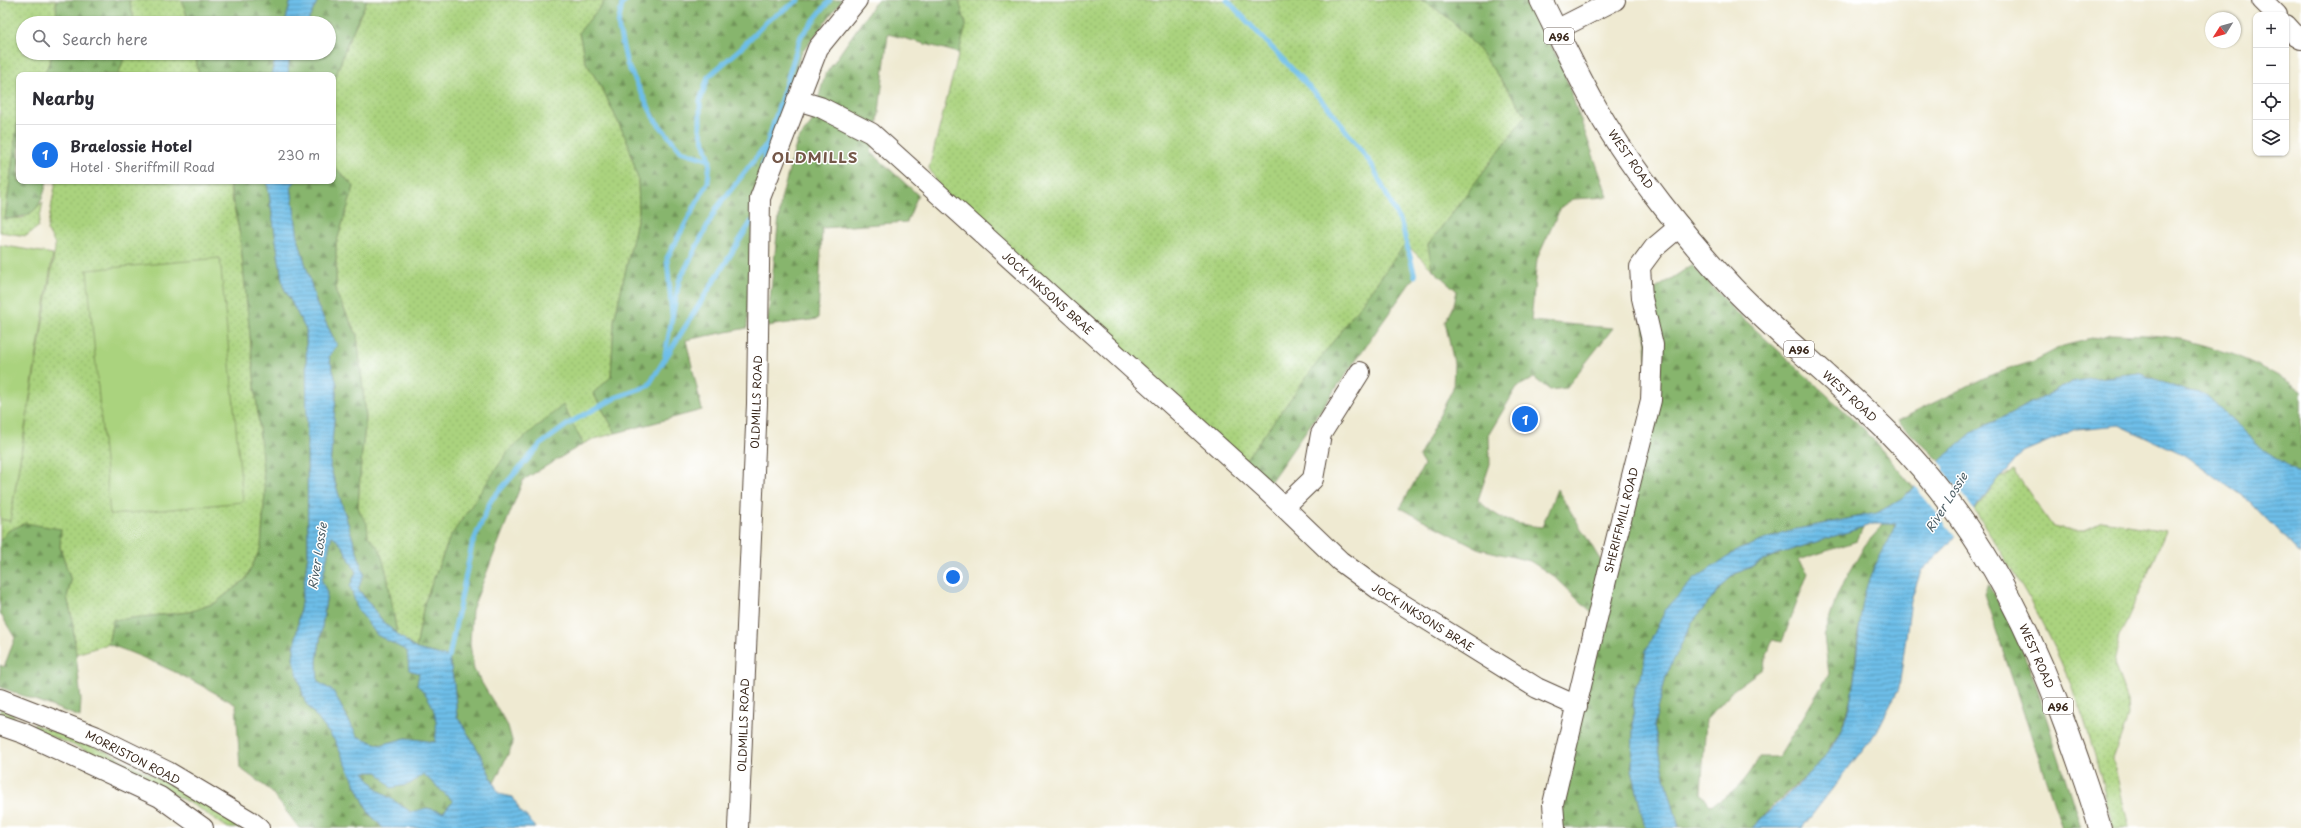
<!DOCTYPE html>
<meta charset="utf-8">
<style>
:root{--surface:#fff;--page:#f7f7f7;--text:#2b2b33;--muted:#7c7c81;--line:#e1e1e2;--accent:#1a73e8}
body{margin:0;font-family:"Playpen Sans",sans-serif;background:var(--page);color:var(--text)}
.controls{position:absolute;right:12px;top:12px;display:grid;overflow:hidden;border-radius:8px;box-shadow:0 1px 3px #0004}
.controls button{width:36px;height:36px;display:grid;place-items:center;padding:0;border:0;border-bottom:1px solid var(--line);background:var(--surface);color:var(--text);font:20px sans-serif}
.compass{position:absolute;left:2205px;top:12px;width:36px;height:36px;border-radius:50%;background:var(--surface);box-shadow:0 1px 3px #0004;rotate:233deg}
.you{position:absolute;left:953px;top:577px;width:14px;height:14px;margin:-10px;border:3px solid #fff;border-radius:50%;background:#1a73e8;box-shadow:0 0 0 6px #1a73e833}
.badge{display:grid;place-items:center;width:26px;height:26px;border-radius:50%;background:var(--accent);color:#fff;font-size:13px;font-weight:700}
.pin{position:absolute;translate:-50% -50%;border:2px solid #fff;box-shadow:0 1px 4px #0006}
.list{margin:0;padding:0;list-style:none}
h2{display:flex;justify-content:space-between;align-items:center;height:52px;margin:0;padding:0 16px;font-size:17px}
h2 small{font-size:13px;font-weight:400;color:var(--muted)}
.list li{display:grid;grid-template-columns:26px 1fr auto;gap:12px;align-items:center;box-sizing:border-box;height:60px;padding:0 16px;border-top:1px solid var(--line)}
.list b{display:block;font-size:15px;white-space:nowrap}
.list p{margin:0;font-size:13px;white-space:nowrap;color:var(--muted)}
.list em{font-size:13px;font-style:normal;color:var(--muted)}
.icon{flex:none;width:22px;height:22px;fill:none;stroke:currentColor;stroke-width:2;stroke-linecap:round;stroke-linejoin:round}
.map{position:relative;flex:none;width:2301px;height:828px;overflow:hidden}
.search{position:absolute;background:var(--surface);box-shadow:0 1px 3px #0004;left:16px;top:16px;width:320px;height:44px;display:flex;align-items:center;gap:10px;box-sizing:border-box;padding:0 14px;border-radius:22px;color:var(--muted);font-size:15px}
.panel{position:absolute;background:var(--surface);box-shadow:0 1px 3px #0004;left:16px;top:72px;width:320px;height:112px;border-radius:8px}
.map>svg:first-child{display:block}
</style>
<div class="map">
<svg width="2301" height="828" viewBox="0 0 2301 828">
<defs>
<pattern id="grass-dots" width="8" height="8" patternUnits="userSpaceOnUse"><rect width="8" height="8" fill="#aad37e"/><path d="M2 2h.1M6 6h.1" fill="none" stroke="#93b56c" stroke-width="1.8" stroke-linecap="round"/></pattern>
<pattern id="forest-firs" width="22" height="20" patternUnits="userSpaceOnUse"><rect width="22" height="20" fill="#87b56d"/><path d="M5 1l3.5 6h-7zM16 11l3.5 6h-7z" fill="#709359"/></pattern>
<pattern id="water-rules" width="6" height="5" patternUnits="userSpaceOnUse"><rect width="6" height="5" fill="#6dbee8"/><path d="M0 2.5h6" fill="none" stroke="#5b9bbb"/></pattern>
</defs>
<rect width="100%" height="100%" fill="#fff"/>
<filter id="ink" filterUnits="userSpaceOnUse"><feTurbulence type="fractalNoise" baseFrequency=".025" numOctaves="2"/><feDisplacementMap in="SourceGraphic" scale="8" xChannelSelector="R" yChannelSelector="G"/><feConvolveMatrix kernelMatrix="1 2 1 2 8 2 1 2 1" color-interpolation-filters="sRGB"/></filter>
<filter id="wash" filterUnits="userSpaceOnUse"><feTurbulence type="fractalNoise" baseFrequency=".012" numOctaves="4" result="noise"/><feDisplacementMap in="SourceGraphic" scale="16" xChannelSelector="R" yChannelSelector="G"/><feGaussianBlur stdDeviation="0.9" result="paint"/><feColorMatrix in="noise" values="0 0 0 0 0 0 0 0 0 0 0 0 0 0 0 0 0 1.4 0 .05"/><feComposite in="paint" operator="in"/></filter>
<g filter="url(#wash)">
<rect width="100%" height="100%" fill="#efead2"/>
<path fill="url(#grass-dots)" stroke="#727e4e" d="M 0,0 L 56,0 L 57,23 L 23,23 L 23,53 L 53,53 L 44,75 L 19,75 L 19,112 L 5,219 L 23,218 L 43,202 L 38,227 L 26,236 L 0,232 Z
M 129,0 L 182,0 L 189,23 L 135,23 Z
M 367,0 L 606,0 L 579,32 L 585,61 L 603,90 L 628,143 L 638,179 L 639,212 L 614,321 L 611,378 L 593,393 L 616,433 L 591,440 L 583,444 L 563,405 L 450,537 L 424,604 L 416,649 L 397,634 L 387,575 L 369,541 L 358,507 L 361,460 L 366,418 L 357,335 L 336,293 L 336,244 L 354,187 L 333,165 L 333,84 L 347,44 Z
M 959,0 L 1421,0 C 1467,23 1495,74 1526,115 L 1428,245 L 1432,269 L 1406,244 L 1240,467 L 948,202 L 929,168 L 966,25 Z
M 126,53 L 195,53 L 199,75 L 118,75 Z
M 56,181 L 228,181 L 240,235 L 260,436 L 265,493 L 261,547 L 246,579 L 215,603 L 189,612 L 113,620 L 108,644 L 76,654 L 72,618 L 67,597 L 71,581 L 60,547 L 60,529 L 0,541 L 0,519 L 10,521 L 55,249 L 55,244 L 47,230 Z
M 2014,471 L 2053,527 L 2067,530 L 2084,530 L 2103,521 L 2166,531 L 2120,636 L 2114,663 L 2127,699 L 2128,717 L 2113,759 L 2129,828 L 2113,828 C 2102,780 2090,731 2071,685 C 2045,623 2012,565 1974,510 L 2000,478 Z
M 0,709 L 13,714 L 15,719 L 13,721 L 0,718 Z
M 34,724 L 108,752 L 199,800 L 242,828 L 228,828 L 195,806 L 105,758 L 33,729 Z"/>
<path fill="url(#forest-firs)" stroke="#617046" d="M 56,0 L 129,0 L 135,23 L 57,23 Z
M 182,0 L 291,0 L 285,23 L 189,23 Z
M 318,0 L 367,0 L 347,44 L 333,84 L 333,75 L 288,75 L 289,61 L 292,53 L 329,53 L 329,23 L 307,23 Z
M 606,0 L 842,0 L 800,55 L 751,236 L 747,328 L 686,340 L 702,410 L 616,433 L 593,393 L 611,377 L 614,321 L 639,212 L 638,179 L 628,143 L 603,90 L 585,61 L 579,32 Z
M 877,0 L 959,0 L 966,25 L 959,53 L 888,34 L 877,130 L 871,152 L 918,195 L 907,222 L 822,228 L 818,319 L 767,326 L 781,199 L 797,141 L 811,124 L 825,75 Z
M 1421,0 L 1527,0 L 1560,62 L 1608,197 L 1573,199 L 1561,207 L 1537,259 L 1531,321 L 1613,328 L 1566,388 L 1550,390 L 1534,378 L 1517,387 L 1489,434 L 1490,464 L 1478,500 C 1500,521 1513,524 1542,527 L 1557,489 L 1607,571 L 1651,400 L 1642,298 L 1692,265 L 1733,309 L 1864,429 L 1913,487 L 1903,498 L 1877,513 L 1787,531 L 1738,550 L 1723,562 L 1646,650 L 1643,671 L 1634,690 L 1632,769 L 1645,828 L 1555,828 L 1597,618 L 1553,576 L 1530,561 L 1480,549 L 1400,508 L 1424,465 L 1419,457 L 1453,388 L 1454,363 L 1445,322 L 1454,304 L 1457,291 L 1432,269 L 1428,245 L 1526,115 C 1495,74 1467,23 1421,0 Z
M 53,53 L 126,53 L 118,75 L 44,75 Z
M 195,53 L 277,53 L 271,75 L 199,75 Z
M 19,112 L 19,181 L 47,181 C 41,209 34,217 5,219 Z
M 333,165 L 354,187 L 336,244 L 336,293 L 357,335 L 366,418 L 361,460 L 358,507 L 360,513 L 367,523 L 368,536 L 380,550 L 387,575 L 397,634 L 385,624 L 358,588 L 364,574 L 330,467 L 337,384 L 329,357 L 337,345 L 317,305 L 298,238 L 291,186 L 296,181 L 333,181 Z
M 229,181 L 267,181 L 283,286 L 306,330 L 308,554 L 293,658 L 305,702 L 335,741 L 369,813 L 383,828 L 299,828 L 270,790 L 240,768 L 236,705 C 196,681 153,660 108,644 L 113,620 L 189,612 L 215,603 L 246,579 L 261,547 L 265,493 L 260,436 L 240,235 Z
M 1406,243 L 1415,276 L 1265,489 L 1240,467 Z
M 2111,334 C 2133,335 2158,334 2179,339 C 2222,348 2264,365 2301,390 L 2301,474 L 2264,450 L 2206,395 L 2189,392 L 2138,373 L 2075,381 L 1973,432 L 1940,461 L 1897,421 L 1988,376 L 2034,361 L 2063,346 Z
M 563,405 L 583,444 L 523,480 L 472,610 L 470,644 L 474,670 L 508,726 L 513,744 L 494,783 L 479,752 L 457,716 L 454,683 L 449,657 L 416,649 L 424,604 L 450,537 L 509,450 Z
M 25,523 L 61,529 L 60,547 L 71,581 L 67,597 L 72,618 L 81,700 L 80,717 L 0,687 L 0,665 L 4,667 L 15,638 L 0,613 L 0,541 L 8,531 Z
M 1884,524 L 1898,524 L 1884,549 L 1858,631 L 1853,690 L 1841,730 L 1819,765 L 1772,806 L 1752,828 L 1679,828 L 1664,773 L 1654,726 L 1666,676 L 1692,622 L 1731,576 L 1775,555 L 1863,527 L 1857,541 L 1799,560 L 1808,573 L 1782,642 L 1772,640 L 1762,669 L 1733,690 L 1706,720 L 1701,793 L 1710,805 C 1732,797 1749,778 1759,757 L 1779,757 L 1829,674 L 1824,637 L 1837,595 L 1865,545 Z
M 332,535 L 343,547 L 356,572 L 350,586 L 377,635 L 408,651 L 409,670 L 420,673 L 417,685 C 436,702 439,718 435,742 L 406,738 L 380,745 L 357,736 L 333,691 L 318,682 L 317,661 L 327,593 L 322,581 Z
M 1988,584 L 2015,632 L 2035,682 L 2081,828 L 2062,828 L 1984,594 Z
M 364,772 L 378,772 L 410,784 L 423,774 L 453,801 L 443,812 L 427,808 L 411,812 L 378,790 Z"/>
<path fill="#aad37e" stroke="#727e4e" d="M 0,245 L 53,254 L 10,521 L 0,519 Z
M 220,258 L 243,502 L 110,515 L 87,270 Z"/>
<path fill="url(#water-rules)" stroke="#547483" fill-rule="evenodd" d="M 291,0 L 318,0 L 307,23 L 285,23 Z
M 277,53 L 292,53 L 289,61 L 288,75 L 271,75 Z
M 267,181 L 296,181 L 291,186 L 298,238 L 317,305 L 337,345 L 329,357 L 337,384 L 330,467 L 364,574 L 358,589 L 385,624 L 416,649 L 449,657 L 454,683 L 457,716 L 479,752 L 499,794 L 513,797 L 520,811 L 529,819 L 535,828 L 383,828 L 369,813 L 335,741 L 305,702 L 293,658 L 308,554 L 306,330 L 283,286 ZM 332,535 L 343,547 L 356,572 L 350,586 L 357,608 L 377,635 L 407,651 L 409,670 L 419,673 L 417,685 C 434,700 439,720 435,742 L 406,738 L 380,745 L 357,736 L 333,691 L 318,682 L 317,661 L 327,593 L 322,581 ZM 364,772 L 378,772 L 391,788 L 410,784 L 423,774 L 453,801 L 443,812 L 427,808 L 411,812 L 378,790 Z
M 2138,373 L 2189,392 L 2206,395 L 2264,450 L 2301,474 L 2301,555 L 2250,502 L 2184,455 L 2119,425 L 2077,429 L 2023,452 L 1980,501 L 1948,545 L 1921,571 L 1911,601 L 1899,688 L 1877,731 L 1802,828 L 1752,828 C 1782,796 1823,770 1841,730 C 1860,686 1854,638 1865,592 C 1871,568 1887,546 1897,524 L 1873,524 L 1775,555 L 1731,576 L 1692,622 L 1666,676 L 1654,726 L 1664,773 L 1679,828 L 1645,828 L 1632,769 L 1634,690 L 1643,671 L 1646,650 L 1666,609 L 1693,580 L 1738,550 L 1787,531 L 1877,513 L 1903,498 L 1946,455 L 1973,432 L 2075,381 Z"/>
<path fill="#efead2" d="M 1938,460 L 1944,467 L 1944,471 L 1975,511 L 1956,537 L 1913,484 Z"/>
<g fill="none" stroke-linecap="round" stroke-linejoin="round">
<path stroke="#6dbee8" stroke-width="5" d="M 627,0 L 622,4 L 618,25 L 627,64 L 655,120 L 681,151 L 710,160
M 1227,0 L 1329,108 L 1372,165 L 1402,226 L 1415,276
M 762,169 L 767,144 L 801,36 L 830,0
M 672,315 L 667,258 L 708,182 L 710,160 L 700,129 L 700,101 L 708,77 L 740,49 L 767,21 L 799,0
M 665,355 L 679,281 L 716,209 L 765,146
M 449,657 L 472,545 L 491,500 L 541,444 L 571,422 L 617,397 L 648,386 L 751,222"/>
</g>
</g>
<g filter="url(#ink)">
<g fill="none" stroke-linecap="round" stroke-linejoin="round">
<defs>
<path id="minor" d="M 2262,0 L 2277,15
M 2286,25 L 2296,36 L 2301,39
M 1556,30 L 1615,0
M 797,100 L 820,107 L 871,133 L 1265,489 L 1340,561 L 1381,591 L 1537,688 L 1577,706
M 1284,507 L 1313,479 L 1321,434 L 1360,372
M 0,699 L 95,736 L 168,772 L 250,821 L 259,828
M 0,725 L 23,733 L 160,797 L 203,828
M 738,828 L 757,404 L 760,198 L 818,48 L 857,0
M 1555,828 L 1553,804 L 1608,572 L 1651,400 L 1653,345 L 1642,298 L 1640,267 L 1654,248 L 1680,226"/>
<path id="highway" d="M 1541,0 C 1560,38 1578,76 1599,113 C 1633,171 1686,238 1732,287 C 1781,338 1838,382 1889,433 C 1974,518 2025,615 2066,727 C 2078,760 2090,793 2100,828"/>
</defs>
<use href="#minor" stroke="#564739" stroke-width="22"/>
<use href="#highway" stroke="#564739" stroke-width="24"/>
<use href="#minor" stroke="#fff" stroke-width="20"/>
<use href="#highway" stroke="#fff" stroke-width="22"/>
</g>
</g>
<g text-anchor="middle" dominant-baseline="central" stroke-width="3" stroke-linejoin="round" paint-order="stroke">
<g fill="#fff" stroke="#766a62" stroke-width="1">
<rect x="1544" y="28" width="30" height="16" rx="3"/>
<rect x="1784" y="341" width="30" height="16" rx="3"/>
<rect x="2043" y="698" width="30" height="16" rx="3"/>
</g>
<g font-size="10" font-weight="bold" fill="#3b2a1e">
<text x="1559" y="36">A96</text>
<text x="1799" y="349">A96</text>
<text x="2058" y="706">A96</text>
</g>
<g font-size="11" fill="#3b2a1e" stroke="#fff">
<text transform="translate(1631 159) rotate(55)">WEST ROAD</text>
<text transform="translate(1048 293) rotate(42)">JOCK INKSONS BRAE</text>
<text transform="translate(1850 396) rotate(43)">WEST ROAD</text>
<text transform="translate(756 402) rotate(-88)">OLDMILLS ROAD</text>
<text transform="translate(1621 520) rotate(-76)">SHERIFFMILL ROAD</text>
<text transform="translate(1423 617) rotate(32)">JOCK INKSONS BRAE</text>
<text transform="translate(2037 656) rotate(66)">WEST ROAD</text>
<text transform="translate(743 725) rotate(-88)">OLDMILLS ROAD</text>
<text transform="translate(133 757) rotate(27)">MORRISTON ROAD</text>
</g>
<g font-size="12" font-style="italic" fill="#4c5e65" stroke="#fff">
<text transform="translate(1946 502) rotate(-58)">River Lossie</text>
<text transform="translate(317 556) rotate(-81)">River Lossie</text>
</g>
<g font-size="15" font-weight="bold" letter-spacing="1" fill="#755849" stroke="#fff">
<text x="815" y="156">OLDMILLS</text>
</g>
</g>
</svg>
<div class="controls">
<button>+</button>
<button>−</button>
<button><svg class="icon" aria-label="locate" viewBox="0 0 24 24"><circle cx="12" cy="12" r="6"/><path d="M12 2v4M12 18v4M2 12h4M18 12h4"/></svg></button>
<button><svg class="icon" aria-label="layers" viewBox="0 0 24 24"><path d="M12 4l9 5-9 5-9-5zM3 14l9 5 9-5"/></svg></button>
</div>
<svg class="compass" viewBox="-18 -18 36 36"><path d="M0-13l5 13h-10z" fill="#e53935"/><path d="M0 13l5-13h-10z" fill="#7c7c81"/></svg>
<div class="you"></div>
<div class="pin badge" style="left:1525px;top:419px">1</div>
<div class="search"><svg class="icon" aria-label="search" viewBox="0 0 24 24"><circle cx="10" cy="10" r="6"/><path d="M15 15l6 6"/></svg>Search here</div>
<section class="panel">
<h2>Nearby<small></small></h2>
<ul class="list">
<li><span class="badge">1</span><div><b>Braelossie Hotel</b><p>Hotel · Sheriffmill Road</p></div><em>230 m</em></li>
</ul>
</section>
</div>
